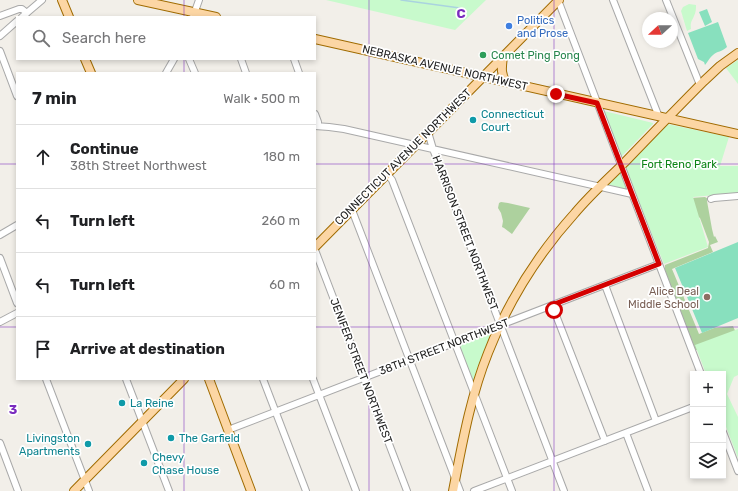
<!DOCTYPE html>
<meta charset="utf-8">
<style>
:root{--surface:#fff;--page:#f6f6f6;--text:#202124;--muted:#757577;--line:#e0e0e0}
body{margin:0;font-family:Rubik,sans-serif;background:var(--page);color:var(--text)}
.controls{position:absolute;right:12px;bottom:12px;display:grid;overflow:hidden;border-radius:0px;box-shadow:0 2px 6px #0003}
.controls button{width:36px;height:36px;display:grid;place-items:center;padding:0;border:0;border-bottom:1px solid var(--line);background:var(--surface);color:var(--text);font:20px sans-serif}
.compass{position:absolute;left:642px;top:12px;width:36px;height:36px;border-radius:50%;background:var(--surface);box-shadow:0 2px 6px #0003;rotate:249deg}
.stop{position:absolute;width:12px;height:12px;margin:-9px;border:3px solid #d40000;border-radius:50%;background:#fff}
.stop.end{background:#d40000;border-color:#fff;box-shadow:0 1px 4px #0008}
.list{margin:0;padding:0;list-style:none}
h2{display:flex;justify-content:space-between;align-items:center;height:52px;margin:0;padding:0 16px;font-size:17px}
h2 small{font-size:13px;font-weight:400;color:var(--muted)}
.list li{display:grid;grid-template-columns:26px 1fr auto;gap:12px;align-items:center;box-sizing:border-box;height:64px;padding:0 16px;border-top:1px solid var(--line)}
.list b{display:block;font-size:15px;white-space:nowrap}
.list p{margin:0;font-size:13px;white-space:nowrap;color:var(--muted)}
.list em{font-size:13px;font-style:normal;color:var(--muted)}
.icon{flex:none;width:22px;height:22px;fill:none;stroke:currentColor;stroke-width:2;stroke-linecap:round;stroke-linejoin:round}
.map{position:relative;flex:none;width:738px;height:491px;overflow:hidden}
.search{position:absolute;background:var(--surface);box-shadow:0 2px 6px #0003;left:16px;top:16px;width:300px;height:44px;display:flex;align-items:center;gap:10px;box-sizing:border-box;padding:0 14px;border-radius:0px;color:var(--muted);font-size:15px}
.panel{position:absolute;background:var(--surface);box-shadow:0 2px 6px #0003;left:16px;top:72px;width:300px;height:308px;border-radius:0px}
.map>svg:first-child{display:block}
</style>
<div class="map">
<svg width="738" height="491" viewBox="0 0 738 491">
<rect width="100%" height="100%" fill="#f2efe9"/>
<path fill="#add19e" d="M 705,197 L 708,199 L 707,201 L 712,229 L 714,237 L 715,236 L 718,242 L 710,245 L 713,252 L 672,269 L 699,334 L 714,328 L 733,326 L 736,333 L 697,350 L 695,350 L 664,272 L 665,265 L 708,248 L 709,242 L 700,218 L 692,213 L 691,198 Z
M 501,202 L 508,203 L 530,208 L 512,234 L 504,228 L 502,227 L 503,221 L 501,213 L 498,208 L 499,203 Z"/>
<path fill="#c8facc" d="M 326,0 L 486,0 L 455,30 Z
M 689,4 L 696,5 C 696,9 696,12 694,16 C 692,21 690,22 691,29 L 687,31 L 681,11 L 683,7 Z
M 738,60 L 738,84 L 726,68 Z
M 604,111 L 653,123 L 653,124 L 621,157 Z
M 667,124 L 729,137 L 720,166 L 738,166 L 738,193 L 693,197 L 708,247 L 664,264 L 625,167 Z
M 620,171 L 626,187 L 626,189 L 607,185 Z
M 738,329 L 738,375 L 734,377 L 727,394 L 738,417 L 738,458 L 723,419 L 723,374 L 706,374 L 695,345 Z
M 491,332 L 493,333 L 474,381 L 473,381 L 459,345 Z"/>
<path fill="#88e0be" d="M 707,9 L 712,22 L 705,26 L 699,12 Z
M 718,22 L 727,47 C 722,52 717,51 713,55 C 709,58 708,62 705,65 L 704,62 L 698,59 L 688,33 Z
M 738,242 L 738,318 L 702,333 L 675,268 Z"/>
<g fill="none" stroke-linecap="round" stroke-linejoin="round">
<path stroke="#aad3df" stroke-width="1.5" d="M 401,0 L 460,8"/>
<defs>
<path id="minor" d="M 558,0 L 701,374
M 613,0 L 659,117
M 666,0 L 700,85
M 0,16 L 19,9 L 22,9 L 27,13
M 22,17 L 42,0
M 193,17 L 199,0
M 0,36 L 17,21
M 0,51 L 17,96
M 189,59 L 195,73
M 241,59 L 246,73
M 294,59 L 299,73
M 166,73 L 174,59
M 315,114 L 318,122 L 318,126
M 315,126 L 329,127 L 344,129 L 632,194
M 428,132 L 433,149 L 564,491
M 387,174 L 392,180 L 512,491
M 711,199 L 714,198 L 738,196
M 352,210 L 460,491
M 0,235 L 17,225
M 315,250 L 407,491
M 0,258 L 17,303
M 605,285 L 656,421
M 552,305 L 605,441
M 0,322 L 17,313
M 46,379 L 89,491
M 126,379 L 169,491
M 263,379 L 306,491
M 313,379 L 356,491
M 228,430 L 659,264
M 723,432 L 738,471
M 626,433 L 648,491
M 0,443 L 18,491
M 474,491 L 693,407"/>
<path id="major" d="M 62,0 L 69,17
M 138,0 L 216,17
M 315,39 L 738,134
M 503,56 C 502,66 500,73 506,82
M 85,59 L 91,73
M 315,247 L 559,0
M 209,379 L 251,491
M 74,491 L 184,379
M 453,491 C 462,445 470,398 488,353 C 508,302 538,254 575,213 C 591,194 609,178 626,161 C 652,134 678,107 704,81 L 720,66 L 738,53"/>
</defs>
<use href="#minor" stroke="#a9a9a9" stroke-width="8"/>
<use href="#major" stroke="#a06b00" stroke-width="10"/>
<use href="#minor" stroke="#fff" stroke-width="6"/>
<use href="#major" stroke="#fcd6a4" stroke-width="8"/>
</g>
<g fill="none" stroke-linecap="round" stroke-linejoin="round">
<path stroke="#d40000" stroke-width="5" d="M 554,310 L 552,305 L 659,264 L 597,103 L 556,94"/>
</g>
<path fill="none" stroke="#7b2cbf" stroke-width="1" stroke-opacity="0.55" d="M 184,0 L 184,17M 369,0 L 369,491M 554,0 L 554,491M 184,59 L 184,73M 0,164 L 17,164M 315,164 L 738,164M 0,327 L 17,327M 315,327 L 738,327M 184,379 L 184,491"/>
<circle fill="#3f7fe0" stroke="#fff" stroke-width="1.5" cx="509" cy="26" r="4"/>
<circle fill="#2e9e5b" stroke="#fff" stroke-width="1.5" cx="483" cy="55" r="4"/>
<g fill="#0f9aa8" stroke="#fff" stroke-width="1.5">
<circle cx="473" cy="120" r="4"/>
<circle cx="122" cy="403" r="4"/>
<circle cx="171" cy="438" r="4"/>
<circle cx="88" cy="444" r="4"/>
<circle cx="144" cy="463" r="4"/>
</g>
<circle fill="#8d6e63" stroke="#fff" stroke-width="1.5" cx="707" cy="297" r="4"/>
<g text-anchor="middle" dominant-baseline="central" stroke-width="3.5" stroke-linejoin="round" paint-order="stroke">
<g font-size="11" fill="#366cbe" stroke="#fff" text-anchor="start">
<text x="517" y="20">Politics<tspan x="517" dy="13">and Prose</tspan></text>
</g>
<g font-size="11" fill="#27864d" stroke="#fff" text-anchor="start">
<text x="491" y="55">Comet Ping Pong</text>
</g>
<g font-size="11" fill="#222" stroke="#fff">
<text transform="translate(445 68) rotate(13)">NEBRASKA AVENUE NORTHWEST</text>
<text transform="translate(403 157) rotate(-45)">CONNECTICUT AVENUE NORTHWEST</text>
<text transform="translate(465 233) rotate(69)">HARRISON STREET NORTHWEST</text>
<text transform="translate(444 347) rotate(-21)">38TH STREET NORTHWEST</text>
<text transform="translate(361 371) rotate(69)">JENIFER STREET NORTHWEST</text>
</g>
<g font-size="11" fill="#0d838f" stroke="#fff" text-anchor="start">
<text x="481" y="114">Connecticut<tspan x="481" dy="13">Court</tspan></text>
<text x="130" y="403">La Reine</text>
<text x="80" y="438" text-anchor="end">Livingston<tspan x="80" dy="13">Apartments</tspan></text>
<text x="179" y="438">The Garfield</text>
<text x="152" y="457">Chevy<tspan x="152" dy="13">Chase House</tspan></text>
</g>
<g font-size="11" fill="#0c8416" stroke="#fff">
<text x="679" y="164">Fort Reno Park</text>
</g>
<g font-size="11" fill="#785e54" stroke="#fff" text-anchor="end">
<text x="699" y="291">Alice Deal<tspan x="699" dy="13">Middle School</tspan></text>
</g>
</g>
<g font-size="13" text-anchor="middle" font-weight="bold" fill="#7b2cbf" stroke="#fff" stroke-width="3.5" stroke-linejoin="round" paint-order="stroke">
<text x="461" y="18">C</text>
<text x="13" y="414">3</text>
</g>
</svg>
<div class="controls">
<button>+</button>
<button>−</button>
<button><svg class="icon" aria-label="layers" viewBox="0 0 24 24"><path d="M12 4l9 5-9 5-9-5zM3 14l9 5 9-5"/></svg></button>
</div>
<svg class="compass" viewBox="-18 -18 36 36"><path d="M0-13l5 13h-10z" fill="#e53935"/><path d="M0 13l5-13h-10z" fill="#757577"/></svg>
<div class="stop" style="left:554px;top:310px"></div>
<div class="stop end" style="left:556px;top:94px"></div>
<div class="search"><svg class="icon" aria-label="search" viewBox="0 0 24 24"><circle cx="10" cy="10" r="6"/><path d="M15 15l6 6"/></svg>Search here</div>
<section class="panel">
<h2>7 min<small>Walk · 500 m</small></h2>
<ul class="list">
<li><svg class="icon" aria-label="ahead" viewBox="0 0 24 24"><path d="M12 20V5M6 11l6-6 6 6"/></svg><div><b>Continue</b><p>38th Street Northwest</p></div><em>180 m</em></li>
<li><svg class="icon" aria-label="left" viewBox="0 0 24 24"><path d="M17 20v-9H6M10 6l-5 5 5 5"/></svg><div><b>Turn left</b></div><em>260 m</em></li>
<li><svg class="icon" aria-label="left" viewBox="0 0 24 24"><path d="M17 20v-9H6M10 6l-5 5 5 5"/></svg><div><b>Turn left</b></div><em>60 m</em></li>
<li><svg class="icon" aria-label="arrive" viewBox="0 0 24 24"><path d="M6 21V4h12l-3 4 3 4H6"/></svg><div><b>Arrive at destination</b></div></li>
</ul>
</section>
</div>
